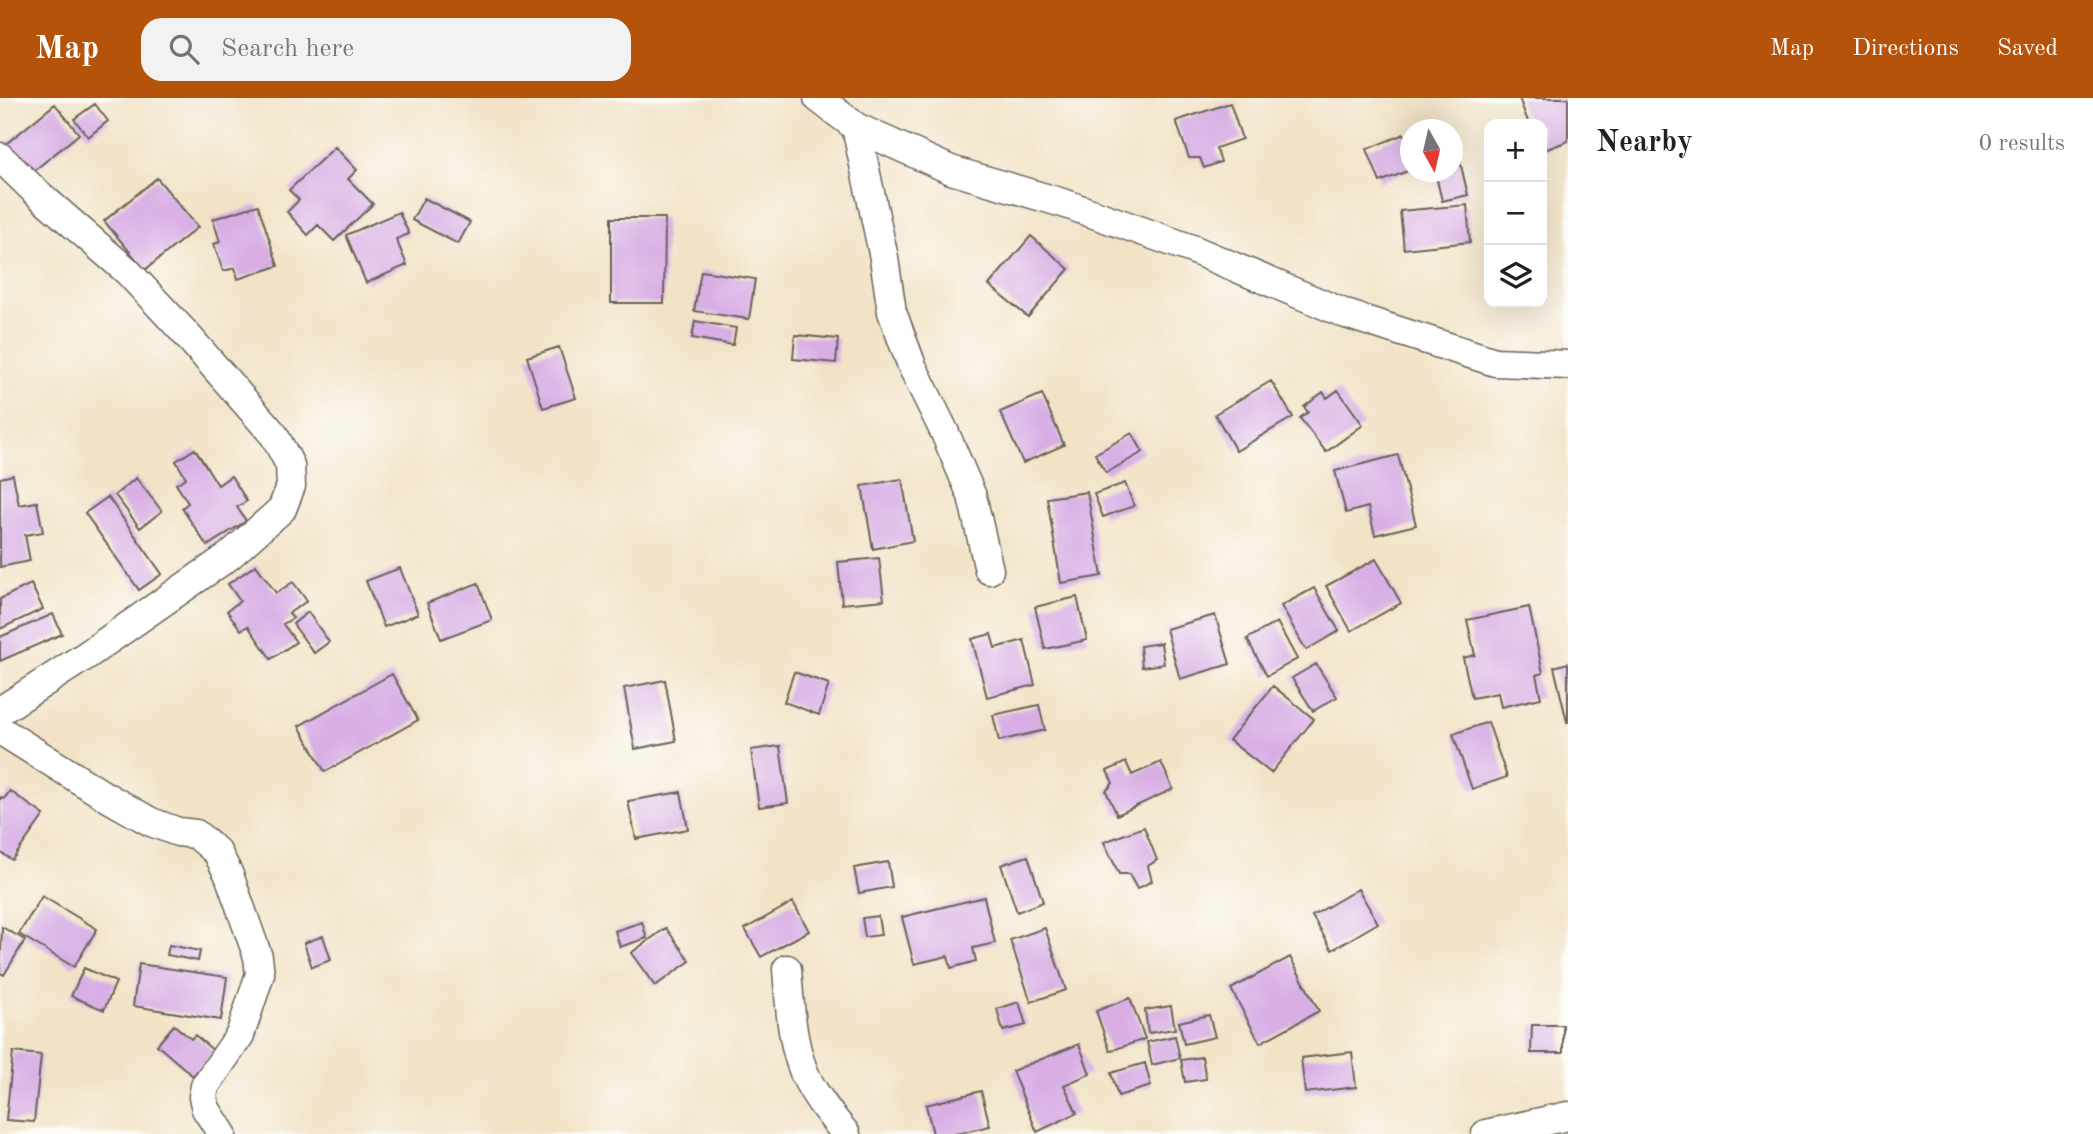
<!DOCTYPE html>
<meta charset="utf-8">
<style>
:root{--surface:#fff;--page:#f2f2f2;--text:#202124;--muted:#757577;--line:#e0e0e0;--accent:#b45309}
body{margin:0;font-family:"Old Standard TT",serif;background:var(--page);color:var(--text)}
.controls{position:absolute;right:21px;top:21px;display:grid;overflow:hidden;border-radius:14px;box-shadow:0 7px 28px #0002}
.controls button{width:63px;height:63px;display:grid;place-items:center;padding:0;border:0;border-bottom:2px solid var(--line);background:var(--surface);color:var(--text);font:35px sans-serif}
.compass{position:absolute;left:1400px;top:21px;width:63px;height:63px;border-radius:50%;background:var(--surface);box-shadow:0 7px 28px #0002;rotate:172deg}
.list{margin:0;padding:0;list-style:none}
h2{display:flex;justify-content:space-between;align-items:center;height:91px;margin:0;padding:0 28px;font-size:30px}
h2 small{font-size:23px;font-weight:400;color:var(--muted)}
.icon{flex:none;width:38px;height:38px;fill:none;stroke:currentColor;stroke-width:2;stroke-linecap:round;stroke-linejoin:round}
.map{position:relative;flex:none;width:1568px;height:1036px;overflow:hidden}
header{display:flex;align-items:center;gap:42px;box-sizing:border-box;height:98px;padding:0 35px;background:var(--accent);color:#fff}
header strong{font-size:33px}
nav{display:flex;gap:38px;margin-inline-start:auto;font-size:24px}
.search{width:490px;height:63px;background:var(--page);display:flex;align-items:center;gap:18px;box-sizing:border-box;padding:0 24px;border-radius:21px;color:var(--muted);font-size:26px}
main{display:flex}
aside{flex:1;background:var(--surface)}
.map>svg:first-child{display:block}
</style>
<header>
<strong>Map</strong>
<div class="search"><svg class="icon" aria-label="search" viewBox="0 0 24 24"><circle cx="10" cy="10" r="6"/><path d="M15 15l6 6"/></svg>Search here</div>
<nav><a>Map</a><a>Directions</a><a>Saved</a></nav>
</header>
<main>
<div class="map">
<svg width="1568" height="1036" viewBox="0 0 1568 1036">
<rect width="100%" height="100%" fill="#fdfcf7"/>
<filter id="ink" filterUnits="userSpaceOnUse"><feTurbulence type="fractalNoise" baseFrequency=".0143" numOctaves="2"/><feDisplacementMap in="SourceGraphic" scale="14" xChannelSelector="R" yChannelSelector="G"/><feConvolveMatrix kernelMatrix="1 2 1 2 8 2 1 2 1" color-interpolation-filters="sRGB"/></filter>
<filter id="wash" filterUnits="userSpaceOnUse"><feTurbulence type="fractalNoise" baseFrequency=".00686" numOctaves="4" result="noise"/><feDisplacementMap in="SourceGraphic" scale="28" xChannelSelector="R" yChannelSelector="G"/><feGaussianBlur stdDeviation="1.57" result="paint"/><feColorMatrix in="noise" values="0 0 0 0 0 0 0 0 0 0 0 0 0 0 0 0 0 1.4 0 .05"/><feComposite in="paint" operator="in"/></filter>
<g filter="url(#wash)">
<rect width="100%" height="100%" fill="#f2e3c7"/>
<g id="blocks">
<path fill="#d8aee5" d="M 1519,0 L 1568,0 L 1568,43 L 1542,53 L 1542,26 L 1529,26 Z
M 1230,5 L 1242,41 L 1216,50 L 1221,64 L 1204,70 L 1200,60 L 1189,60 L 1176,23 Z
M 55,6 L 79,36 L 30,76 L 6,46 Z
M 95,6 L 108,23 L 88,39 L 74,21 Z
M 1404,36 L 1410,52 L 1410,72 L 1380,84 L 1367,51 Z
M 335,49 L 357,72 L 348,81 L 373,106 L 334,143 L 318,127 L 308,137 L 287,114 L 299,102 L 289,92 Z
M 1457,51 L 1468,97 L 1442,103 L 1435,74 L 1452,74 L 1452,53 Z
M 157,80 L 198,129 L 145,172 L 104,123 Z
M 424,100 L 470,124 L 458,146 L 412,122 Z
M 258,107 L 278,168 L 238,181 L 235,170 L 223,173 L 214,146 L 220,144 L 213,121 Z
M 1467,107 L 1470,144 L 1404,151 L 1400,113 Z
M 399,114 L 409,136 L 396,141 L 407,167 L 366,185 L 346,137 Z
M 611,120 L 665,120 L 664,205 L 611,205 Z
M 1031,138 L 1069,171 L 1028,219 L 989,187 Z
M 701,173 L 755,181 L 749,221 L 694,213 Z
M 695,223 L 736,230 L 733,247 L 692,240 Z
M 795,237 L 838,241 L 836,265 L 793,261 Z
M 559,249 L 576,300 L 543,310 L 527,259 Z
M 1271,283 L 1293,319 L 1236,353 L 1215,316 Z
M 1338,292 L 1363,327 L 1326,354 L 1300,320 L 1308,314 L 1304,309 L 1323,294 L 1327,300 Z
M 1042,296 L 1064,347 L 1023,365 L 1000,314 Z
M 1132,335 L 1143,354 L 1106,375 L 1095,356 Z
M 195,351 L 218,387 L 231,378 L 247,403 L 237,409 L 246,423 L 207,448 L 182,410 L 188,405 L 176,386 L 186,380 L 176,363 Z
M 1398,357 L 1416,427 L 1375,437 L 1368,409 L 1346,415 L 1335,373 Z
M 13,377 L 19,407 L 37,404 L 43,434 L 25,437 L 30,463 L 0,469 L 0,380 Z
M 136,380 L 162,413 L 140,430 L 115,397 Z
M 902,381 L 913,443 L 873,451 L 862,388 Z
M 1125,385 L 1134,408 L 1103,419 L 1094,396 Z
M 1087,394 L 1102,478 L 1061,485 L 1047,400 Z
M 108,399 L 162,476 L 139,492 L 85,415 Z
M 879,460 L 884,502 L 842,506 L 838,464 Z
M 1376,461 L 1401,505 L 1351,533 L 1326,488 Z
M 256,467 L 276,495 L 293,484 L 307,503 L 289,515 L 293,520 L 283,526 L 296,544 L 271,561 L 248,528 L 241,532 L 227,513 L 240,503 L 228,486 Z
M 400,470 L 418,516 L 384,529 L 366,483 Z
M 478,485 L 492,522 L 441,541 L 427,505 Z
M 31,486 L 43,511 L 0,531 L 0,501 Z
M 1314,490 L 1339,533 L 1306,552 L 1281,508 Z
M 1077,499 L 1087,542 L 1045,551 L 1035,509 Z
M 1529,509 L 1543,575 L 1536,577 L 1541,600 L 1501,609 L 1498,595 L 1472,600 L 1463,560 L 1475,557 L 1467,522 Z
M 308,514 L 329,544 L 314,555 L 293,526 Z
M 53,516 L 62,536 L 0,563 L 0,539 Z
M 1215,517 L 1230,566 L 1180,581 L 1166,531 Z
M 1277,524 L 1297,561 L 1267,578 L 1247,541 Z
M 991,536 L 995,550 L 1024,542 L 1035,587 L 987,599 L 972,541 Z
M 1161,545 L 1164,566 L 1142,569 L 1140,548 Z
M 1568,565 L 1568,624 L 1567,624 L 1554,569 Z
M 1316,566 L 1337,599 L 1313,613 L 1292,580 Z
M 794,574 L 829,586 L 819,617 L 784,604 Z
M 392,576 L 418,622 L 325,674 L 299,628 Z
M 665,582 L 676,643 L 635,651 L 624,590 Z
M 1273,588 L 1314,621 L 1271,675 L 1229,642 Z
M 1039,607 L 1045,632 L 999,643 L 993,617 Z
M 1488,624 L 1507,679 L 1472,691 L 1453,636 Z
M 780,648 L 788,705 L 759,709 L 751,652 Z
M 1126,664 L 1132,677 L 1161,664 L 1173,691 L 1117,717 L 1106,693 L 1113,685 L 1107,673 Z
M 10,693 L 44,717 L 12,762 L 0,754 L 0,699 L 4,701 Z
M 681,694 L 688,731 L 636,741 L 628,703 Z
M 1144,729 L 1157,762 L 1148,768 L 1152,783 L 1137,791 L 1129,776 L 1119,776 L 1104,744 Z
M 1028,758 L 1043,804 L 1017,814 L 1001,767 Z
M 888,764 L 892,789 L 859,795 L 854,770 Z
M 1358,791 L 1378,825 L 1332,852 L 1312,818 Z
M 42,798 L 97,831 L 74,869 L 19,836 Z
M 984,799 L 995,845 L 973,850 L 976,863 L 951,870 L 948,858 L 914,866 L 902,819 Z
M 793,804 L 809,833 L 761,859 L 745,831 Z
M 878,818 L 881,837 L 865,839 L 862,820 Z
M 642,824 L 647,840 L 620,849 L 615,833 Z
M 2,829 L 25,842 L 4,877 L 0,875 Z
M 666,830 L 690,863 L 655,888 L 631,855 Z
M 1045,830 L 1066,892 L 1031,904 L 1010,842 Z
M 323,838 L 331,862 L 312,869 L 304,845 Z
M 169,847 L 200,853 L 198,863 L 167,857 Z
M 1290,859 L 1319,913 L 1260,945 L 1231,891 Z
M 139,866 L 227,879 L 221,922 L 133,908 Z
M 84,870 L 116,884 L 104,912 L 71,898 Z
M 1130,900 L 1145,941 L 1110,953 L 1096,913 Z
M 1019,904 L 1026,927 L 1003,933 L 997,911 Z
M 1171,908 L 1175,931 L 1148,935 L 1145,912 Z
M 1209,917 L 1215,939 L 1184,946 L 1179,924 Z
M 174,927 L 191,941 L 195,937 L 214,953 L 193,978 L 157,947 Z
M 1532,927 L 1563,927 L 1563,955 L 1531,955 Z
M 1175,938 L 1180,960 L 1152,967 L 1147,944 Z
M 1079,946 L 1090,976 L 1064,987 L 1077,1015 L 1037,1034 L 1012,973 Z
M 13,954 L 41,957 L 34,1024 L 6,1022 Z
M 1352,954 L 1356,989 L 1305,995 L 1301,960 Z
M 1202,959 L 1206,981 L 1185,984 L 1181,962 Z
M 1145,965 L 1151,988 L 1118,998 L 1111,975 Z
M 981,993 L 990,1028 L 955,1036 L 933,1036 L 926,1007 Z"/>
</g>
</g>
<g filter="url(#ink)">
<use href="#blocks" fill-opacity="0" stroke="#676258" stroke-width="2"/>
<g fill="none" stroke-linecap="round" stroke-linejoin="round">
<defs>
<path id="minor" d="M 818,0 L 856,29 L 951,72 L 1066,106 L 1192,151 L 1346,216 L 1495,264 L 1568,267
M 856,29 L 884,160 L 892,214 L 912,268 L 945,335 L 972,398 L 989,472
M 0,59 L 36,94 L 127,173 L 185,235 L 274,337 L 290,367 L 291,388 L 282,411 L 229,458 L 87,557 L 0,613
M 0,632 L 105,698 L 151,724 L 178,734 L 196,736 L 217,754 L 229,777 L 258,859 L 260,876 L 240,937 L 205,988 L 203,999 L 206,1011 L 222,1036
M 787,871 C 790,907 791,950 808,983 C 818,1002 832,1019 846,1036
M 1486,1036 L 1568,1018"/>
</defs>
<use href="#minor" stroke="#676258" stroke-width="31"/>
<use href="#minor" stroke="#fff" stroke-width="28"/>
</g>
</g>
</svg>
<div class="controls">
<button>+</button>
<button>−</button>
<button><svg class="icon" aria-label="layers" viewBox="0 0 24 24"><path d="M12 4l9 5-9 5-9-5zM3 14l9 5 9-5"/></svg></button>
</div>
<svg class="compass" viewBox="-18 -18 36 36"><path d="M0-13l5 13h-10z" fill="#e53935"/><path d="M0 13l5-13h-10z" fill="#757577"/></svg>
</div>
<aside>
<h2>Nearby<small>0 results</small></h2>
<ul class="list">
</ul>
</aside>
</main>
